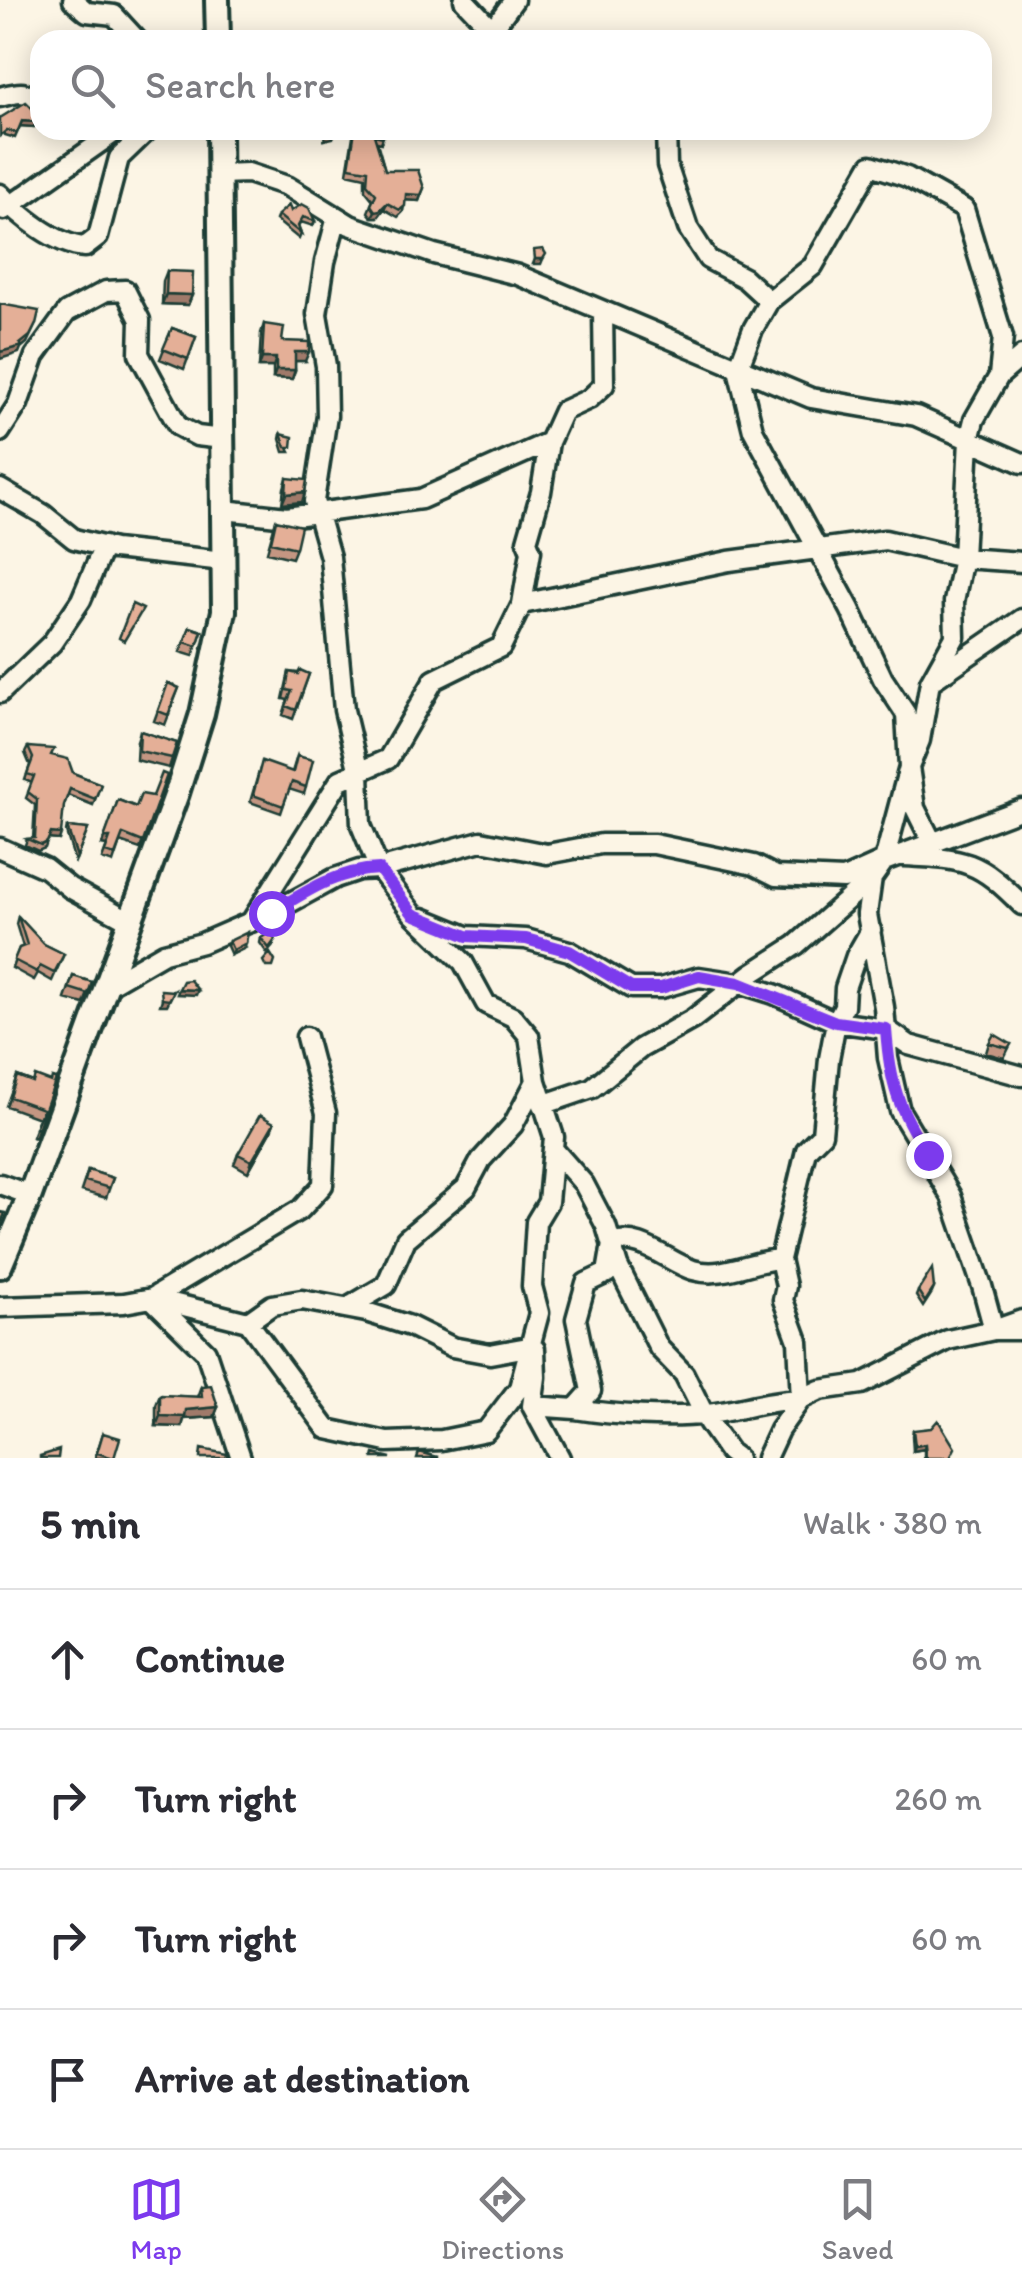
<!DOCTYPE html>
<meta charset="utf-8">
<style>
:root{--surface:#fff;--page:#f7f7f7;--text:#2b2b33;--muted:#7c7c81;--line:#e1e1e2;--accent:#7c3aed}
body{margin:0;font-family:Itim,sans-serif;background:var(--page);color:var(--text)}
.stop{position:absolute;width:30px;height:30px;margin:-22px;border:8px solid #7c3aed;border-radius:50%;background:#fff}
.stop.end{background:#7c3aed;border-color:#fff;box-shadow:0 2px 10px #0008}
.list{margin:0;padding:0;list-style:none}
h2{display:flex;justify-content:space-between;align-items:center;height:130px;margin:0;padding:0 40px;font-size:42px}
h2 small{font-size:32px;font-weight:400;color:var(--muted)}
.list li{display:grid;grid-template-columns:65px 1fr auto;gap:30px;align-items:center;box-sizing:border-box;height:140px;padding:0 40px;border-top:2px solid var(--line)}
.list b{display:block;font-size:38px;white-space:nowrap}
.list em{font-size:32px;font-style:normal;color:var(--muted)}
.icon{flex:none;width:55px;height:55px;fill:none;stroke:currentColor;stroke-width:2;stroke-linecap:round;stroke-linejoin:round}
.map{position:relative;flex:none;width:1022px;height:1458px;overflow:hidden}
.search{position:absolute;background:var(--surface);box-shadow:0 5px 25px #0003;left:30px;right:30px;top:30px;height:110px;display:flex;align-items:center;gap:25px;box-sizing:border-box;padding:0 35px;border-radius:30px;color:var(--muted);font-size:38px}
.sheet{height:690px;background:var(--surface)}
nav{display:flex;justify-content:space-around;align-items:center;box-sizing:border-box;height:140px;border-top:2px solid var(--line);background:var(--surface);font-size:28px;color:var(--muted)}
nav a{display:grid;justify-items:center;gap:5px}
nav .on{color:var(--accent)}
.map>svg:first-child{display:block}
</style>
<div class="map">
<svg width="1022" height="1458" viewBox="0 0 1022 1458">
<rect width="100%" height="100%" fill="#fcf5e5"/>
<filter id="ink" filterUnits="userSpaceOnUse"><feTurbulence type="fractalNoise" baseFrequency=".01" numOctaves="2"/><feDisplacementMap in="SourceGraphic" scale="20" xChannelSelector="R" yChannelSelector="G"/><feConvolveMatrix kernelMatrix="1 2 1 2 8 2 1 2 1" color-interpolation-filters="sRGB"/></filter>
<g filter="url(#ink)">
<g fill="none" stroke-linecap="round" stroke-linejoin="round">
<defs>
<path id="minor" d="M 73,0 L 87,12 L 114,15 L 137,40
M 464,0 L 502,40
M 492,30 L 514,0
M 0,97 C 19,92 27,89 40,105
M 220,174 L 248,173 L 287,186 L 350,225 L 434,254 L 518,275 L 811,398 L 916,416 L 1022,463
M 0,194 C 20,216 56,245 85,247 L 98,237 L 119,158 L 148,130
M 4,210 L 118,130
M 337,217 L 325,262 L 317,314 L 326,366 L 327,416 L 314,501 L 330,557 L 344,710 L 359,773 L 361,825 L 379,869 L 481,841 L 547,854 L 601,844 L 654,844 L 754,865 L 776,876 L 844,879 L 884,861 L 909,767 L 906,714 L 883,679 L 850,609 L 753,430 L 738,369 L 753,329 L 769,301 L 744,278 L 708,259 L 688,228 L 667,165 L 666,130
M 769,301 L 813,266 L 871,165 L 907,177 L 964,209 L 1003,337 L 999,376
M 0,432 L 18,404 L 35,356 L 67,312 L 106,291 L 125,290 L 140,320 L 139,354 L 178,426 L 197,436 L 223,439
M 0,489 L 43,514 L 74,539 L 114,549 L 224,561
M 224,510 L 287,517 L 421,499 L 549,442
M 522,604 L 729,561 L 885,540 L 963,558 L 1022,562
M 936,678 L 1022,619
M 0,693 L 52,643 L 81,600 L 104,546
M 932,842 L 915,808 L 909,767 L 920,740 L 930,682 L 955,637 L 954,602 L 963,558 L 969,440 L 974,420 L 999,376 L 1022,356
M 0,848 L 45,868 L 70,888 L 130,921
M 904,856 C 965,859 978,860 1022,905
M 423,918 L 467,936 L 526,939 L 569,951 L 631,988 L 661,988 L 699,977 L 739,983 L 774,994 L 836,1022 L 886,1029 L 909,1045 L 1022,1076
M 251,922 L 340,780 L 388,759 L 434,680 L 501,647 L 522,604 L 531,551 L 527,541 L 541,492 L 549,442 L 563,411 L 589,399 L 604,385 L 603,312
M 107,986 L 164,953 L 202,943 L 271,913 L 335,878 L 359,870 L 379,869 L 413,914 L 463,962 L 486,1004 L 513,1017 L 529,1036 L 536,1081 L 554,1137 L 548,1202 L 536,1222 L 532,1286 L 539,1313 L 519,1388 L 486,1431 L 442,1440 L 387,1442 L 327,1429 L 248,1322 L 152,1298
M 542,1105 L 592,1088 L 641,1048 L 693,1019 L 751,974 L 796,945 L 872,878 L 884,861 L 1022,809
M 554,1150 L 584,1184 L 606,1226 L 618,1266 L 659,1348 L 684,1374 L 708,1422 L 729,1452 L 737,1458
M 0,1184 L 30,1195
M 780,1259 L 806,1150 L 822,1134 L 829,1059 L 836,1022 L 844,1006 L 845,988 L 856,956 L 871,930
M 152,1299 L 206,1352 L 241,1458
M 0,1307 L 124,1303 L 152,1298 L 301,1209 L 323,1185 L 326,1113 L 306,1037
M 347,1308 L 386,1285 L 406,1239 L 466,1188 L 481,1160 L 513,1125 L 536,1081
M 1022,1320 L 994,1330 L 1022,1330
M 248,1322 L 272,1305 L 302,1300 L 366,1312 L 410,1326 L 452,1347 L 490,1354 L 528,1347
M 532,1406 L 536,1377 L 535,1349
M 560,1458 L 532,1406 L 575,1409 L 591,1391 L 576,1319 L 586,1283 L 607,1273 L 612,1244 C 640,1233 667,1262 693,1270 C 723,1279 752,1260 780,1259 L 786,1286 L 783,1300 L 798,1341 L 801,1399 C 769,1400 740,1410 708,1414 C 669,1419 613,1415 575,1409
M 766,1458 L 779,1430 L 801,1399 L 820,1390 L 862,1384 L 948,1340 L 994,1330 L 982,1286 L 951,1196 L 900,1111 L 888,1058 L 884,1007 L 867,914 L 872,878"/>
<path id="major" d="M 217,0 L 218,40
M 0,1266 L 30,1195 L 177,793 L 202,714 L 224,611 L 219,130"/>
</defs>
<use href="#minor" stroke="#1f3d34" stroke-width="25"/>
<use href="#major" stroke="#1f3d34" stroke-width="30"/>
<use href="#minor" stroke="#fcf5e5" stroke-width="18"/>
<use href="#major" stroke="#fcf5e5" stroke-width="22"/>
</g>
<path fill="#c49682" stroke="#1f3d34" stroke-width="2.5" d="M 0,118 L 36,122 L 34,127 L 20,126 L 15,138 L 5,135 Z
M 354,130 L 385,130 L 381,143 L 377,142 L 385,170 L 424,188 L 419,201 L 405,200 L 403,212 L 398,217 L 384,209 L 378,217 L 372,217 L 368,212 L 373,200 L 365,190 L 365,177 L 347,173 Z
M 291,211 L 315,221 L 313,226 L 301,222 L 298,227 L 301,234 L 299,239 L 276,220 L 278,215 Z
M 167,271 L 192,295 L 188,305 L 162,304 L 163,281 Z
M 264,324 L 305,361 L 295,361 L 295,370 L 292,379 L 273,378 L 273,367 L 259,367 L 261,333 Z
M 172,328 L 196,337 L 184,369 L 160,359 Z
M 281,434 L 290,452 L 284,452 L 280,439 Z
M 287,478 L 305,492 L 302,502 L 282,504 L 284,488 Z
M 276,520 L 296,548 L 292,558 L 267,552 Z
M 190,627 L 202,631 L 193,656 L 180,652 Z
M 289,672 L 309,674 L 293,719 L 283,715 L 288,700 L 283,699 Z
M 168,683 L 179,688 L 165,725 L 154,721 Z
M 140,731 L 177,743 L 169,768 L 136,760 L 137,741 Z
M 28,747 L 52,755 L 73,773 L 101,784 L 93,805 L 68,795 L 64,805 L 59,840 L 48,839 L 45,848 L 38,851 L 25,845 L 27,839 L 33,839 L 35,805 L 26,798 L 32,783 L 25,780 L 30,765 L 25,753 Z
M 297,756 L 306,787 L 304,794 L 289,789 L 281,813 L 250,802 L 260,768 L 292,772 Z
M 167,775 L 140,849 L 120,842 L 113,863 L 102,859 L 107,846 L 102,845 L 118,800 L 136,807 L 153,796 Z
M 67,827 L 88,829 L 75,862 L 66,832 Z
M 18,916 L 44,944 L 64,954 L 52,981 L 38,973 L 34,980 L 12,968 L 19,948 L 23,947 L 16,924 Z
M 261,938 L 274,945 L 267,953 L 260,943 Z
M 229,941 L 245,948 L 231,955 L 227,946 Z
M 73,976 L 92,982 L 84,1004 L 65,999 Z
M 989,1043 L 1011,1044 L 1004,1058 L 986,1053 Z
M 17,1076 L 33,1082 L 51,1082 L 56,1079 L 35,1138 L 32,1137 L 39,1118 L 6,1106 Z
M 274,1123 L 270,1133 L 248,1172 L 234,1164 L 238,1154 Z
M 88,1170 L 113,1178 L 106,1198 L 81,1191 Z
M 934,1288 L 932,1293 L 923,1307 L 916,1296 L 918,1291 Z
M 201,1386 L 218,1407 L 214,1417 L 184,1419 L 182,1427 L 156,1426 L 156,1405 L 160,1395 L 197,1397 Z
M 913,1430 L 951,1458 L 924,1458 L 924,1449 L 913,1451 L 912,1435 Z
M 103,1433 L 114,1458 L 95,1458 Z"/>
<path fill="#a07a6a" stroke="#1f3d34" stroke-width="2.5" d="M 22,121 L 36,122 L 34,127 L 20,126 Z
M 335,133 L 333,138 L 324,140 L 326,135 Z
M 406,194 L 421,195 L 419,201 L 403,200 Z
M 387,203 L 384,209 L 378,217 L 372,217 L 375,211 Z
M 535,259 L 543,259 L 541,264 L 533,264 Z
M 166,294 L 192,295 L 188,305 L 162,304 Z
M 36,324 L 27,343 L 21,348 L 19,353 L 0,359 L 0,352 Z
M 295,352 L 309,352 L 305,361 L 292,361 Z
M 262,358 L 276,358 L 273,367 L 259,367 Z
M 276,370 L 295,370 L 292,379 L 273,378 Z
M 305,492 L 302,502 L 282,504 L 286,494 Z
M 51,833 L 61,834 L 59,840 L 48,839 Z
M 104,838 L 110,838 L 107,846 L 102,845 Z
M 246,943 L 245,948 L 231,955 L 233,950 Z
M 179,989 L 198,990 L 196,995 L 177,994 Z
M 174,991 L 167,1005 L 160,1005 L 162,999 Z
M 274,1123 L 270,1133 L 248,1172 L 252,1161 Z
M 218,1407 L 214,1417 L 184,1419 L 182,1427 L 156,1426 L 160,1416 L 186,1410 Z
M 925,1444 L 924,1449 L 913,1451 L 915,1446 Z"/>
<path fill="#e4af97" stroke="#1f3d34" stroke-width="2.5" d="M 26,102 L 33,109 L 36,122 L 22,121 L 17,133 L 7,130 L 0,136 L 0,118 Z
M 323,130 L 334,130 L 335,133 L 326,135 Z
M 355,130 L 385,130 L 383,137 L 374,135 L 385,170 L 418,170 L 424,188 L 421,195 L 406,194 L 405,206 L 400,210 L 387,203 L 380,210 L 375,211 L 371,205 L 376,194 L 367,184 L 368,170 L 349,167 Z
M 302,204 L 309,208 L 315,221 L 303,217 L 298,226 L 301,234 L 278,215 L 289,205 L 291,211 Z
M 543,249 L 546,254 L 543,259 L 535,259 L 534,250 Z
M 167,271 L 193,272 L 192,295 L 166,294 Z
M 0,304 L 39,311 L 36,324 L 30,336 L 20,344 L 22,346 L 0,352 Z
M 264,324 L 284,327 L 282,341 L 309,342 L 309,352 L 295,352 L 295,370 L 276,370 L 276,358 L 262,358 Z
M 172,328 L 196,337 L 188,359 L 163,349 Z
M 281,434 L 293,437 L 292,447 L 286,447 Z
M 287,478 L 307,480 L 305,492 L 286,494 Z
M 276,520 L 301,526 L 296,548 L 271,542 Z
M 132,604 L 143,609 L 124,641 L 119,638 Z
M 190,627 L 202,631 L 197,646 L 184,642 Z
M 300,670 L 309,674 L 296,710 L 286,706 L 292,691 L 286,690 L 289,672 L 298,674 Z
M 168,683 L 179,688 L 168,715 L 158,711 Z
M 140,731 L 177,743 L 172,758 L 139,751 Z
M 28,747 L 54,749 L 51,755 L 68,759 L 73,773 L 101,784 L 95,799 L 70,789 L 64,805 L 61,834 L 51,833 L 47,842 L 41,845 L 27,839 L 35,838 L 37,799 L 28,792 L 34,776 L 27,774 L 33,758 Z
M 297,756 L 313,760 L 306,787 L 292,782 L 283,806 L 253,795 L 262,761 L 293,772 Z
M 162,773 L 167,775 L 143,842 L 123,834 L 115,855 L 105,852 L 110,838 L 104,838 L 118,800 L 136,807 L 141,794 L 153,796 Z
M 67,827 L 88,829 L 77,857 Z
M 18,916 L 44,944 L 64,954 L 54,973 L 40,966 L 37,972 L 14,960 L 19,948 L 27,945 Z
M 248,932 L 246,943 L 233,950 L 229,941 Z
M 271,932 L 275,940 L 269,948 L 261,938 Z
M 270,953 L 275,961 L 273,967 L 266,967 L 263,961 Z
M 73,976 L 92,982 L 88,994 L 69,988 Z
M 190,980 L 198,990 L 179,989 L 183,981 Z
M 161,990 L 174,991 L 169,1000 L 162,999 Z
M 994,1034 L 1011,1044 L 1008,1048 L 989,1043 Z
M 17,1076 L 33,1082 L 35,1076 L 51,1082 L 52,1078 L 56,1079 L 38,1129 L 35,1128 L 43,1109 L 10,1097 Z
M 260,1115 L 274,1123 L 252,1161 L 238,1154 Z
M 88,1170 L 113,1178 L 109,1188 L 85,1181 Z
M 0,1212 L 5,1213 L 0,1226 Z
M 932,1269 L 934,1288 L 925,1302 L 918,1291 Z
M 211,1385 L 218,1407 L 186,1410 L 185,1417 L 160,1416 L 160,1395 L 202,1397 L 201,1386 Z
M 938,1420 L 955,1448 L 950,1458 L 926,1458 L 925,1444 L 915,1446 L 913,1430 L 931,1428 Z
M 103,1433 L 120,1438 L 114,1458 L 97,1453 Z
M 201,1449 L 227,1454 L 226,1458 L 200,1458 Z
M 59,1450 L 58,1458 L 40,1458 L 40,1456 Z
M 419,1452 L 438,1457 L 438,1458 L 417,1458 Z
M 374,1454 L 391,1458 L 373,1458 Z"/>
</g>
<g fill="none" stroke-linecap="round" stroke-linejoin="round" filter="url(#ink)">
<path stroke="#7c3aed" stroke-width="12" d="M 271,913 C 305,892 338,870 379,869 L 413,914 L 467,936 L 526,939 L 569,951 L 631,988 L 661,988 L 699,976 L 739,983 L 836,1022 L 886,1029 C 890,1085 898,1108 928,1155"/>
</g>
</svg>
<div class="stop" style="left:271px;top:913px"></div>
<div class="stop end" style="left:928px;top:1155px"></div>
<div class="search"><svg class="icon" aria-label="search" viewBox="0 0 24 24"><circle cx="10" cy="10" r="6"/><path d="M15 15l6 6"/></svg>Search here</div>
</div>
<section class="sheet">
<h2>5 min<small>Walk · 380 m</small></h2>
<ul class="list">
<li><svg class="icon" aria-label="ahead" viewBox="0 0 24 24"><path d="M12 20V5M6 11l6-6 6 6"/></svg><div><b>Continue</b></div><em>60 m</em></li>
<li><svg class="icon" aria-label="right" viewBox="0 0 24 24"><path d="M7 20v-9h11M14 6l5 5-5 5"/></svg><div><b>Turn right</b></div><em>260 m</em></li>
<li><svg class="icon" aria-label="right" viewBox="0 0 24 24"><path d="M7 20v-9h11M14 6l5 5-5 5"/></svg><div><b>Turn right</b></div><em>60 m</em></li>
<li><svg class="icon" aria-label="arrive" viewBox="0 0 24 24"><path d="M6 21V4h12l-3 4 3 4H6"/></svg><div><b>Arrive at destination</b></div></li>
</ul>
</section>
<nav>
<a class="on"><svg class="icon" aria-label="map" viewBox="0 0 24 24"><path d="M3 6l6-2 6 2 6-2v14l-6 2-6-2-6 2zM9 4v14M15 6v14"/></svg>Map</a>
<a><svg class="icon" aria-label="directions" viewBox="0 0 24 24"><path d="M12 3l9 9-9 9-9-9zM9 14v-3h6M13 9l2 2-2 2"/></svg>Directions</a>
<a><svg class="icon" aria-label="saved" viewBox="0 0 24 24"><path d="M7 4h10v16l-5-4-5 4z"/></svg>Saved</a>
</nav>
